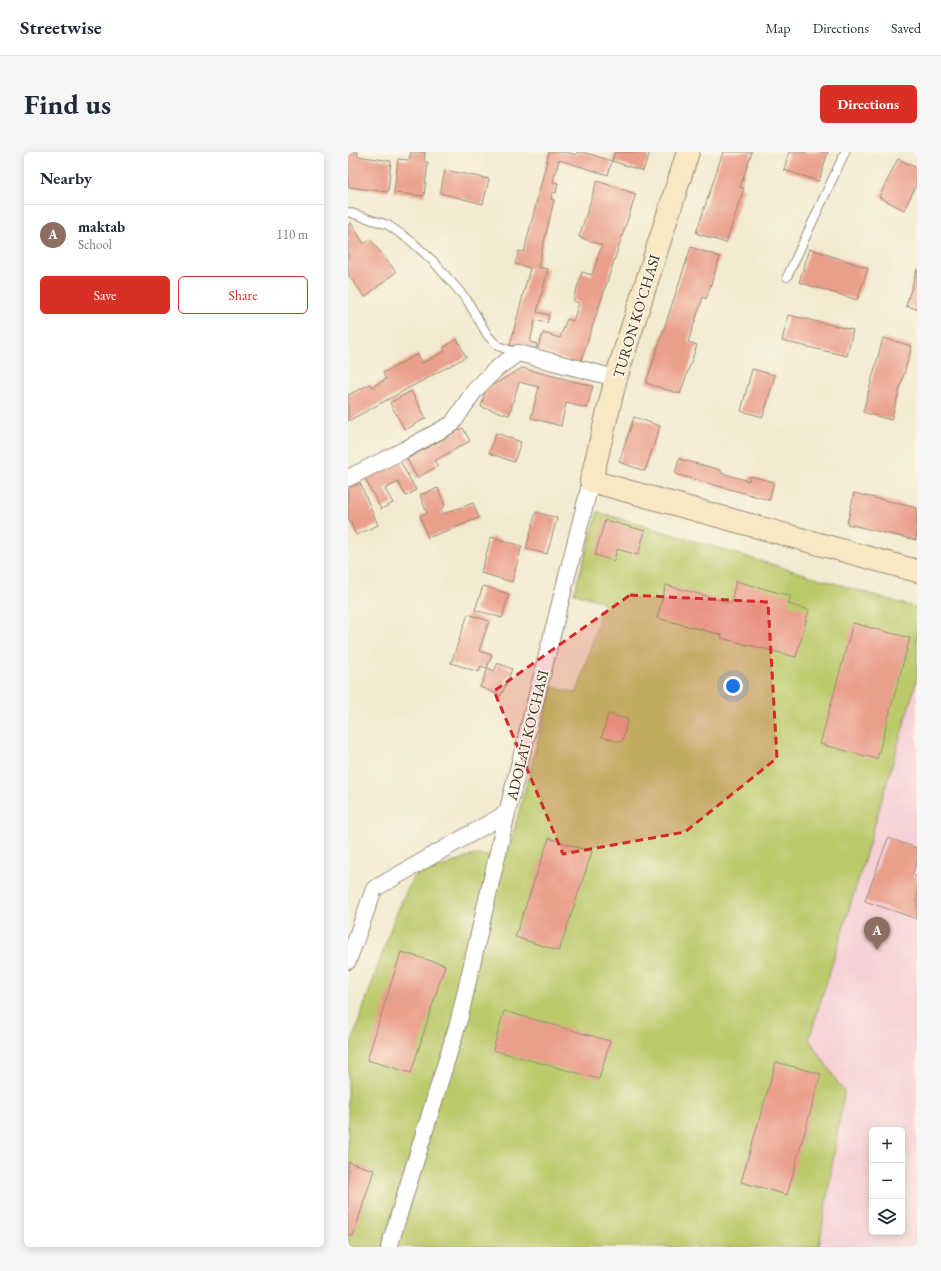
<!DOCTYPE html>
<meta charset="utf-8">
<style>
:root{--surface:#fff;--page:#f6f6f7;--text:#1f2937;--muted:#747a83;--line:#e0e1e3;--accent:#d93025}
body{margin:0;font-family:"EB Garamond",serif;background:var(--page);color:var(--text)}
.controls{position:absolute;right:12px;bottom:12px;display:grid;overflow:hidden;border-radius:6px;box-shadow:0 2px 10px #0003}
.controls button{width:36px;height:36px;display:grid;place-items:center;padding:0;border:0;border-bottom:1px solid var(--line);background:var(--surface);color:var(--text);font:20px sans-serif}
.you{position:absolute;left:385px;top:534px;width:14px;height:14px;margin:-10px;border:3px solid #fff;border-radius:50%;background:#1a73e8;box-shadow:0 0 0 6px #1a73e833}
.badge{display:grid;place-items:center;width:26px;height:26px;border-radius:50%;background:var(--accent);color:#fff;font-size:13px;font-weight:700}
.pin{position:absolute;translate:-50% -33px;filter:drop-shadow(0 1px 2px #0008)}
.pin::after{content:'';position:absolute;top:21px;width:14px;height:12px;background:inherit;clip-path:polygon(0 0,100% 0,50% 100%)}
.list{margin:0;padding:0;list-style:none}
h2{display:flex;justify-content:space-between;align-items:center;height:52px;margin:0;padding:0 16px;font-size:17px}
h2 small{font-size:13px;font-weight:400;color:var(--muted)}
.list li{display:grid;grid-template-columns:26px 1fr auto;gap:12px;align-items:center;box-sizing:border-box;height:60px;padding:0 16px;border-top:1px solid var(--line)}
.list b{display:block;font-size:15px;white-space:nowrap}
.list p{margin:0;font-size:13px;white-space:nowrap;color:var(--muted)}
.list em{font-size:13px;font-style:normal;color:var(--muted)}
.actions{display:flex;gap:8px;padding:12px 16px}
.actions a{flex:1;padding:9px 0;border:1px solid var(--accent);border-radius:6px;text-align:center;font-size:14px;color:var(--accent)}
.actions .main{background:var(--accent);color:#fff}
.icon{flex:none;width:22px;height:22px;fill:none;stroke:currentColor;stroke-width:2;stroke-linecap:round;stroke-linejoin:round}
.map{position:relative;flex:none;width:569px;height:1095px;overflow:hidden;border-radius:6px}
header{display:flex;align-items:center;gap:24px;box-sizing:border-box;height:56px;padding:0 20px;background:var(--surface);border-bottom:1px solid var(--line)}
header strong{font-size:19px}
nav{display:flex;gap:22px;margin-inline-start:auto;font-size:14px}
.intro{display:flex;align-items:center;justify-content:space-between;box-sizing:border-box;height:96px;padding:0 24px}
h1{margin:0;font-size:28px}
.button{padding:10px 18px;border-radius:6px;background:var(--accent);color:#fff;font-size:14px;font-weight:700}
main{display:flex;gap:24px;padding:0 24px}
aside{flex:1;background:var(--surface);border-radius:6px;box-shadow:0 2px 10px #0003}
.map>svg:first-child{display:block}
</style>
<header>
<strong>Streetwise</strong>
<nav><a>Map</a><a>Directions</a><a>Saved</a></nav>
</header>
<div class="intro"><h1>Find us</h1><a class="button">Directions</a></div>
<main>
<aside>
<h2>Nearby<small></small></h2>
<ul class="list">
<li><span class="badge" style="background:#8d6e63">A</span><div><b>maktab</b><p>School</p></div><em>110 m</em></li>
</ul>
<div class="actions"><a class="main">Save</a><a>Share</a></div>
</aside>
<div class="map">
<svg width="569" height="1095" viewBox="0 0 569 1095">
<rect width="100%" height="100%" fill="#fcf5e5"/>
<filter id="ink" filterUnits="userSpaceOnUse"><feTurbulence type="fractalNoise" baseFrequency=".025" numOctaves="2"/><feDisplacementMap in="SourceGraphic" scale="8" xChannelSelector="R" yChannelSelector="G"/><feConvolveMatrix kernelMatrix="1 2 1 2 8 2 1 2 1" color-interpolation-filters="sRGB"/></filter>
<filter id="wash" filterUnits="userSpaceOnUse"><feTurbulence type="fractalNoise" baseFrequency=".012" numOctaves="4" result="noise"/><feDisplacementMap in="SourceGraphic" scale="16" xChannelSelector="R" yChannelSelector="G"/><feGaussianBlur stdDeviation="0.9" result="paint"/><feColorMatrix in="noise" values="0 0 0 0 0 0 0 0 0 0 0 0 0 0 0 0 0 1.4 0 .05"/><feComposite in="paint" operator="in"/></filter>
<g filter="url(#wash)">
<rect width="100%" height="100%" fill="#f2ead0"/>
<path fill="#f6cfd7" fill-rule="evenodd" d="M 569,527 L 569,1095 L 471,1095 L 496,940 L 461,887 L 516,709 ZM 524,978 L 554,978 L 554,1080 L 524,1080 Z"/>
<path fill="#bcca6c" stroke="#7c7a45" d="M 250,360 L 569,456 L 569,527 L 516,709 L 461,887 L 496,940 L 471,1095 L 0,1095 L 0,901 L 46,767 L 65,725 L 126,703 L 159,705 L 204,535 L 229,541 L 256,450 L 226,441 Z"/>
<g id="blocks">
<path fill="#ea9f8b" d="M 0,0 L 10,0 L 9,4 L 43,9 L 40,40 L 0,35 Z
M 63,0 L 77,0 L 76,10 L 80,10 L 76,44 L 46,41 L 50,7 L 61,8 Z
M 201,0 L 219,0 L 228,3 L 229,0 L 235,0 L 264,9 L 260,23 L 211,8 L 205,30 L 210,31 L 208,41 L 204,40 L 203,47 L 206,48 L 190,115 L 200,117 L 189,160 L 201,163 L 199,171 L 187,168 L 182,190 L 189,192 L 187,200 L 162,193 L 182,116 L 167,112 L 171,99 L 176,100 Z
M 267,0 L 302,0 L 295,19 L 264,9 Z
M 375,0 L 404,0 L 392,35 L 396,36 L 378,91 L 348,81 Z
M 441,0 L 480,0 L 471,29 L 436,18 Z
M 550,7 L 569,16 L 569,32 L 556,58 L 531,45 Z
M 97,18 L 141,27 L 135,52 L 92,41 Z
M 249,29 L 288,42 L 232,212 L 189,198 L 195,181 L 212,186 L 219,167 L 225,169 L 231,151 L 225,149 L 234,120 L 244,123 L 254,93 L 231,85 Z
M 3,71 L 16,92 L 22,87 L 48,120 L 17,145 L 0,123 L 0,73 Z
M 343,95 L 372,105 L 358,147 L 355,145 L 340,190 L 349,193 L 332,242 L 298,231 Z
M 462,97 L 520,116 L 509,148 L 451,130 Z
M 569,117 L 569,157 L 558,154 Z
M 440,163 L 505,178 L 499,204 L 434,189 Z
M 535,186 L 564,194 L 543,268 L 515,260 Z
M 109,187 L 118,205 L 0,269 L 0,243 L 22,232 L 24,235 L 38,227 L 35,221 L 70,202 L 74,211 L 97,199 L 95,196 Z
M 174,216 L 245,234 L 239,256 L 218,251 L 213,274 L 183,266 L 191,235 L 171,230 L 161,263 L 133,255 L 138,237 Z
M 404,217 L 427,223 L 415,265 L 393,259 Z
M 63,239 L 78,266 L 57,278 L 42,251 Z
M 286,265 L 312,274 L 297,319 L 271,310 Z
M 115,276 L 122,289 L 86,309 L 90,314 L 69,326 L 59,307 Z
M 148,281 L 173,290 L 166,310 L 141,301 Z
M 51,307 L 68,338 L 58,344 L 50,330 L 37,337 L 45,351 L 33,357 L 16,325 Z
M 331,307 L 373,318 L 373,321 L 401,329 L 402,324 L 426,330 L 421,348 L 327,322 Z
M 12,331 L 30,373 L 8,383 L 0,365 L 0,337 Z
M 90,336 L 97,354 L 93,356 L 95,362 L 125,351 L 131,366 L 80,386 L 72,364 L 79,361 L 72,343 Z
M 506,341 L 569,356 L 568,388 L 499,372 Z
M 188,360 L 209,366 L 199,402 L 178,397 Z
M 257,368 L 297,379 L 290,403 L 269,397 L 266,409 L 247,403 Z
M 143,385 L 174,394 L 164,430 L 133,421 Z
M 388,429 L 443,444 L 440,452 L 461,458 L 448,505 L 373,486 L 374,483 L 309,466 L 318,433 L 383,451 Z
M 135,434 L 161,442 L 154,466 L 127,458 Z
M 120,462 L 141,469 L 131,499 L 144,503 L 139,516 L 133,514 L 131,520 L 103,511 Z
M 505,471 L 562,486 L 529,607 L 472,592 Z
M 150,511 L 164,517 L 153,544 L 132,535 L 140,516 L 146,519 Z
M 260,562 L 280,567 L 274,590 L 254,585 Z
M 201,686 L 244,700 L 211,799 L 167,785 Z
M 540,686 L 569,696 L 569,709 L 564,723 L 569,725 L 569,767 L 517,749 Z
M 53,800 L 97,813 L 63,921 L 19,908 Z
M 156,859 L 262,889 L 251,927 L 145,898 Z
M 428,910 L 473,922 L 439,1043 L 393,1030 Z
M 0,1010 L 26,1018 L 5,1084 L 0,1083 Z"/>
</g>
</g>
<g filter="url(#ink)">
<use href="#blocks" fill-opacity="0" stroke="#968a77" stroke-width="1"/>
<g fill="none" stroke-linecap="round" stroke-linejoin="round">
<defs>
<path id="lane" d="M 0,60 L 40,73 L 63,89 L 85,109 L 119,148 L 140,184 L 150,194 L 170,201
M 439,125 L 497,0"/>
<path id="street" d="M 0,326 L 56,298 L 104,272 L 127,238 L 148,217 L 170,201 L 268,226
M 0,809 L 26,737 L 159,661 L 243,329
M 41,1095 L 111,868 L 159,661"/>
<path id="secondary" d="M 340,0 L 268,226 L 243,329 L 569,419"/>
</defs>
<use href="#lane" stroke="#968a77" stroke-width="10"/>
<use href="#street" stroke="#968a77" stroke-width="18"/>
<use href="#secondary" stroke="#968a77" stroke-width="24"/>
<use href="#lane" stroke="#fff" stroke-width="8"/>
<use href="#street" stroke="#fff" stroke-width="16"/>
<use href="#secondary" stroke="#f8e8c3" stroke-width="22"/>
</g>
</g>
<path fill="#d62828" fill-opacity="0.2" stroke="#d62828" stroke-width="3" stroke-dasharray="8 5" stroke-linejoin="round" d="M 282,443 L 420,450 L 429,606 L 337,680 L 215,702 L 146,539 Z"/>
<g text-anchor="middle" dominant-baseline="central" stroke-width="3.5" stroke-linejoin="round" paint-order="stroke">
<g font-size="15" fill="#3b2a1e" stroke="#fcf5e5">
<text transform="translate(288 164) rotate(-73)">TURON KO'CHASI</text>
<text transform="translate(179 583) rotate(-76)">ADOLAT KO'CHASI</text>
</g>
</g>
</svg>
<div class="controls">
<button>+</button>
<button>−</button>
<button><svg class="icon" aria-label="layers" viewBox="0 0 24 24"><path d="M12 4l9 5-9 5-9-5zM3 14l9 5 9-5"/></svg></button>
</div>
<div class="you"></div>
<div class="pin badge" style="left:529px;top:798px;background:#8d6e63">A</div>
</div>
</main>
